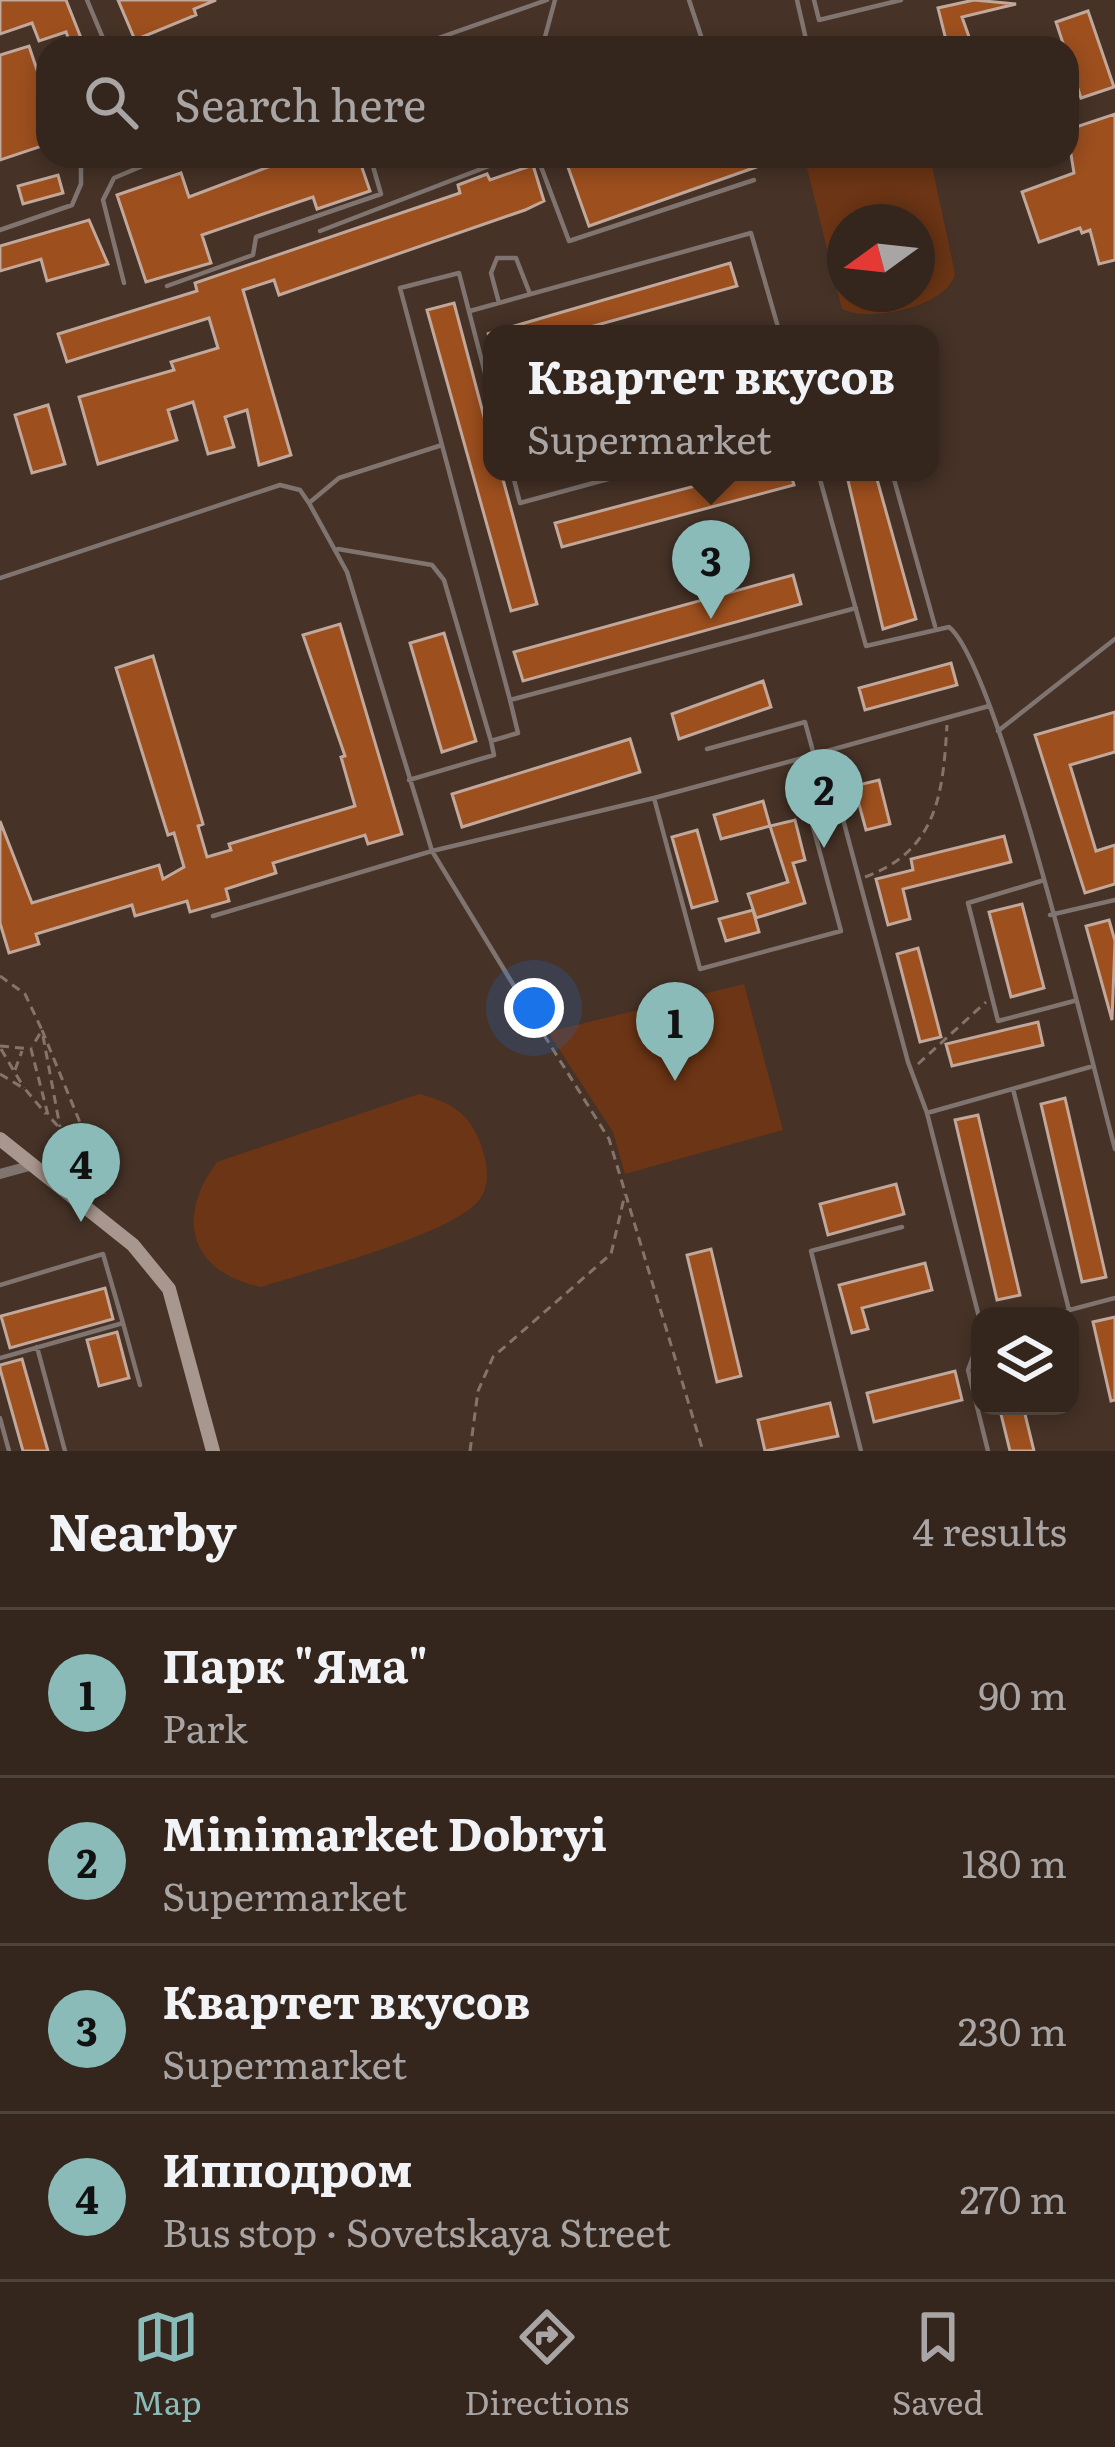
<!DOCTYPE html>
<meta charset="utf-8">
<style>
:root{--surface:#34261d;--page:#3c2e26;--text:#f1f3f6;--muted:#a9a5a4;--line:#4e433b;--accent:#8bbbb9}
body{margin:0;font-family:Literata,serif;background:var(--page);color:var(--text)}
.controls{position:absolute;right:36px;bottom:36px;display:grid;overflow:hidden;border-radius:24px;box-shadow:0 6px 18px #0003}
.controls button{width:108px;height:108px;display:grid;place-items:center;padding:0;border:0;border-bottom:3px solid var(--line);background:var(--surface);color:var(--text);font:60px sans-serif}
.compass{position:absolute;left:827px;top:204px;width:108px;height:108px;border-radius:50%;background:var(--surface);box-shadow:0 6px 18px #0003;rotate:255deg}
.you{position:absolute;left:534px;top:1008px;width:42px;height:42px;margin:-30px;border:9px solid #fff;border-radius:50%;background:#1a73e8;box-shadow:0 0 0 18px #1a73e833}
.badge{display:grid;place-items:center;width:78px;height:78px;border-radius:50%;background:var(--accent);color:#111;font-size:39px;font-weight:700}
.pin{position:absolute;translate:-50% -99px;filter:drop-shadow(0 3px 6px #0008)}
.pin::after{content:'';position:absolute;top:63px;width:42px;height:36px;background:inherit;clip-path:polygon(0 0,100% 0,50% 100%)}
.popup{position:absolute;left:483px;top:325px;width:456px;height:156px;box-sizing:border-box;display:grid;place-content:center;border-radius:24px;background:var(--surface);filter:drop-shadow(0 3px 9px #0005);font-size:39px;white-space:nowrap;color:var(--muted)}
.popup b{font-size:45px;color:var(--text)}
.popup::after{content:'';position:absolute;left:50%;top:100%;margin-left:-24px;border:24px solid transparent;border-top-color:var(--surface)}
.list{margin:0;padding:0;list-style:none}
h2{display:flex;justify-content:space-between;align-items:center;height:156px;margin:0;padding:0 48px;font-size:51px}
h2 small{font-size:39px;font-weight:400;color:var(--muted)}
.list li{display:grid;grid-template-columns:78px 1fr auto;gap:36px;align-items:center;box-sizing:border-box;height:168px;padding:0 48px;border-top:3px solid var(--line)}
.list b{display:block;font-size:45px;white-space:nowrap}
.list p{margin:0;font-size:39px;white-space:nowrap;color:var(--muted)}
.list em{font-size:39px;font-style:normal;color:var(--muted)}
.icon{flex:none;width:66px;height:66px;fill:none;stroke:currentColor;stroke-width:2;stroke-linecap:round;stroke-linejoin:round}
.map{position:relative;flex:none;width:1115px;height:1451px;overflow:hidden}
.search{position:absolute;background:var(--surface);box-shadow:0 6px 18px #0003;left:36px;right:36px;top:36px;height:132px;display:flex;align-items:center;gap:30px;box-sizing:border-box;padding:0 42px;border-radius:36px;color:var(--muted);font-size:45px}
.sheet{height:828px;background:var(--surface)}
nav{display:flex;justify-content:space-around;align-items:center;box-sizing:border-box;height:168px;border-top:3px solid var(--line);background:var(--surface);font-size:33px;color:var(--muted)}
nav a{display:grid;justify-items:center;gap:6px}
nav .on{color:var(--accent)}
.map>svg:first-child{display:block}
</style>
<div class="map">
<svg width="1115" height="1451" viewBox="0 0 1115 1451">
<rect width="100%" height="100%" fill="#463227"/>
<path fill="#6c3515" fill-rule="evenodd" d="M 804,156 L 930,156 L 955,274 C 947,307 869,323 842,309 ZM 845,222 L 917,222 L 917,294 L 845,294 Z
M 744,984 L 783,1130 L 625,1174 L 613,1132 L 548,1032 Z
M 419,1094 C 450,1102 468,1112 480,1142 C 486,1159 491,1180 482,1196 C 461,1233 307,1272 261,1287 C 190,1272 175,1218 217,1162 Z"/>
<path fill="#9d4f1e" stroke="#c1a89b" stroke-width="3" d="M 0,0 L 66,0 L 85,48 L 72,48 L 66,32 L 39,41 L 32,23 L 0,34 Z
M 118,0 L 216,0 L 194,9 L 196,15 L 135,40 Z
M 974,0 L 1016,4 L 962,17 L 973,48 L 948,48 L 938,8 Z
M 1088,11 L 1114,87 L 1081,98 L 1056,22 Z
M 29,46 L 48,103 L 48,144 L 0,160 L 0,55 Z
M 1115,114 L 1115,260 L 1099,264 L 1090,230 L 1082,233 L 1080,228 L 1039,242 L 1022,192 L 1074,173 L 1067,130 Z
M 297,156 L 358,156 L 370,191 L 317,209 L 313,197 L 202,235 L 211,263 L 146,282 L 117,195 L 181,173 L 189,197 Z
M 564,156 L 759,156 L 762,165 L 589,226 Z
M 533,165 L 544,201 L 525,210 L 279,295 L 274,280 L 243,290 L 291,455 L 259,465 L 247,410 L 225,417 L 234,447 L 208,454 L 193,402 L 168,410 L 177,440 L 98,464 L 79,397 L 174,370 L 171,362 L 218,348 L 209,318 L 67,362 L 58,334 L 197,291 L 195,283 L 460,193 L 458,185 L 487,174 L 490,180 Z
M 58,175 L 63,193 L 23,204 L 18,186 Z
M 89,220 L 108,264 L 47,281 L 41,259 L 0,271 L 0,246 Z
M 730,263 L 737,286 L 565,334 L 487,334 Z
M 454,303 L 492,447 L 492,472 L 501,472 L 537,604 L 511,611 L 427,310 Z
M 48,405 L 65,464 L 32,473 L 15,415 Z
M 748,472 L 790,472 L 794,485 L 562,547 L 555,523 Z
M 846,472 L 875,472 L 916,619 L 883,629 Z
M 793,575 L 801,604 L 523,681 L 514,652 Z
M 340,624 L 402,834 L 368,844 L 365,835 L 273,863 L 276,873 L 226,889 L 229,901 L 190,912 L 187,901 L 135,916 L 132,905 L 36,934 L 39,944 L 9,953 L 0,923 L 0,821 L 32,903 L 159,865 L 163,879 L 184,867 L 174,833 L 168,835 L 116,668 L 153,656 L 203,824 L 198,826 L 207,857 L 231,850 L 229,844 L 355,806 L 341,757 L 345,756 L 303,635 Z
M 444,633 L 476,741 L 442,752 L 410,643 Z
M 951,663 L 957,685 L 865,710 L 859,688 Z
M 763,681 L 771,707 L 679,739 L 672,714 Z
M 1115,712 L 1115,752 L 1070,765 L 1096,851 L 1115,845 L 1115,884 L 1085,893 L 1035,735 Z
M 630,739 L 640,772 L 462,827 L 452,794 Z
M 879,780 L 890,824 L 866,830 L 854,786 Z
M 763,801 L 770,826 L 721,839 L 714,815 Z
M 795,820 L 805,860 L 793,863 L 805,903 L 756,918 L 748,894 L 788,882 L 770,826 Z
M 697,830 L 717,901 L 692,908 L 672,837 Z
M 1004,836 L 1011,862 L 903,889 L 910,919 L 888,925 L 876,879 L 913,870 L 911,859 Z
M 1022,904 L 1044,988 L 1011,997 L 989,912 Z
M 753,910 L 759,932 L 726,941 L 719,919 Z
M 1109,920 L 1115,941 L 1112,1020 L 1086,926 Z
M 918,948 L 941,1037 L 920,1042 L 897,954 Z
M 1038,1022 L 1043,1045 L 952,1066 L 946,1044 Z
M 1065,1098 L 1106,1277 L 1082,1282 L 1041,1104 Z
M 978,1115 L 1020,1295 L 997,1300 L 955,1120 Z
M 896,1184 L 904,1214 L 828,1235 L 820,1204 Z
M 711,1249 L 741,1376 L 717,1382 L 687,1255 Z
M 925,1263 L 932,1290 L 862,1308 L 868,1329 L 852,1333 L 839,1285 Z
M 105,1288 L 113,1319 L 10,1348 L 1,1316 Z
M 1115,1317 L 1115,1400 L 1111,1401 L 1093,1322 Z
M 117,1332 L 129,1378 L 99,1386 L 87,1340 Z
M 22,1359 L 48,1451 L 23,1451 L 0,1369 L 0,1365 Z
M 955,1371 L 962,1400 L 874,1422 L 867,1393 Z
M 830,1403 L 838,1436 L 765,1451 L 758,1420 Z
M 999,1406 L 1023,1406 L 1034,1451 L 1010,1451 Z"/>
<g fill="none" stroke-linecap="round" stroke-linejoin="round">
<path stroke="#86746b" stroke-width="3" stroke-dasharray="9 6" stroke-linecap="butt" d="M 865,877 C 937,851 943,794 947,725
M 0,976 L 25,994 L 42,1030 L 32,1047
M 42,1030 L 102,1176 L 62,1131
M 544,1035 L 609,1139 L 703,1451
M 43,1036 L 60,1127
M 0,1046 L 31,1049 L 48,1115 L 62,1131 L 46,1150
M 1,1049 L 24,1088
M 918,1064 L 986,1002
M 15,1070 L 22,1051
M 0,1074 L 25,1089 L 46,1114
M 103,1178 L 105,1194
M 470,1451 L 478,1391 L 493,1357 L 611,1254 L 625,1194"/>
<path stroke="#7f746f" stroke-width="4.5" d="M 87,0 L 105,43
M 689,0 L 702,39
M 797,0 L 808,48
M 814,0 L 819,20 L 901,0
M 410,48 L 547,0
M 542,48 L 555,0
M 537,156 L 569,241 L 754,180
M 0,230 L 72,205 L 81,184 L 81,156
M 320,231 L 515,156
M 124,283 L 103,200 L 114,178 L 166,156
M 167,286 L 253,255 L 256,237 L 381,194 L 370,156
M 499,303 L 491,273 L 497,258 L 516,258 L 530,294
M 470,311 L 751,233 L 780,334
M 442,445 L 510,700 L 856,608
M 512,472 L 520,503 L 634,472
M 818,472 L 866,646 L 949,627 C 998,666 1092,1064 1115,1149
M 892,472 L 935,626
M 309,503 L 347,572 L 432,851 L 539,1027
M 338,549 L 432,565 L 444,580 L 491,741
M 0,578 L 280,485 L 300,490 L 309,503 L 339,478 L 442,445 L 400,288 L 459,273 L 492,400
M 998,731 L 1115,639
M 707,749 L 805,722 L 814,755
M 827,751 L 989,706
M 795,760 L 841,931 L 700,969 L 654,798 L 825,752 L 908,1062 L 927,1113
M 409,780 L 494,755 L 491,741 L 518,733 L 510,700
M 1041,881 L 968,903 L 998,1021 L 1074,1001
M 1050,915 L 1115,900
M 213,916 L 432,851 L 654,798
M 1013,1089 L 1069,1310
M 0,1285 L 103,1254 L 123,1323 L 0,1358
M 1047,1316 L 1115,1298
M 980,1321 L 927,1113 L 1090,1067
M 123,1323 L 140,1385
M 980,1338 L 968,1370 L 988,1451
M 37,1347 L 65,1451
M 0,1418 L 9,1451
M 861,1451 L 811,1251 L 902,1227"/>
<path stroke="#7f746f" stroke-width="10" d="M 0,1174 L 33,1165"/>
<path stroke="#a8978e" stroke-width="14" d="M 0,1139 L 133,1245 L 169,1289 L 213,1451"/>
</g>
</svg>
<div class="controls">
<button><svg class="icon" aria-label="layers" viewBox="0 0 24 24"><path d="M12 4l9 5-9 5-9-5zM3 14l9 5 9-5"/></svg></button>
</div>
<svg class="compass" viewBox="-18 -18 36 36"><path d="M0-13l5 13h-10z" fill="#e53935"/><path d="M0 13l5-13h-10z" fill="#a9a5a4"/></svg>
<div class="you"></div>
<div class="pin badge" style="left:675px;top:1081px">1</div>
<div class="pin badge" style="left:824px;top:848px">2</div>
<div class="pin badge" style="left:711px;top:619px">3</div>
<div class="popup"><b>Квартет вкусов</b>Supermarket</div>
<div class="pin badge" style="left:81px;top:1222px">4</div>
<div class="search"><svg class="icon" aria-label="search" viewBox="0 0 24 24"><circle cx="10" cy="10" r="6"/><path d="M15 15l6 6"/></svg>Search here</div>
</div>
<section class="sheet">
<h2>Nearby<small>4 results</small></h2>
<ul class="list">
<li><span class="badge">1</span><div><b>Парк &quot;Яма&quot;</b><p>Park</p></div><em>90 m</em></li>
<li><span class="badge">2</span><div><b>Minimarket Dobryi</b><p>Supermarket</p></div><em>180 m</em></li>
<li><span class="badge">3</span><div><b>Квартет вкусов</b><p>Supermarket</p></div><em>230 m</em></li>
<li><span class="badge">4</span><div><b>Ипподром</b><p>Bus stop · Sovetskaya Street</p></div><em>270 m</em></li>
</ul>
</section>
<nav>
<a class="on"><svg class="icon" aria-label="map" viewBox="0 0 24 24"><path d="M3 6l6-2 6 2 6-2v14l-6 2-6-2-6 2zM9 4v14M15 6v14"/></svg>Map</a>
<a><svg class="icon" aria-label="directions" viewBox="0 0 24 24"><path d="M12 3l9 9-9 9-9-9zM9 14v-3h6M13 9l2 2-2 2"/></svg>Directions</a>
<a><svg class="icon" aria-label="saved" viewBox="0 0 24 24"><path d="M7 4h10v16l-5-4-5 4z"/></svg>Saved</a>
</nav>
